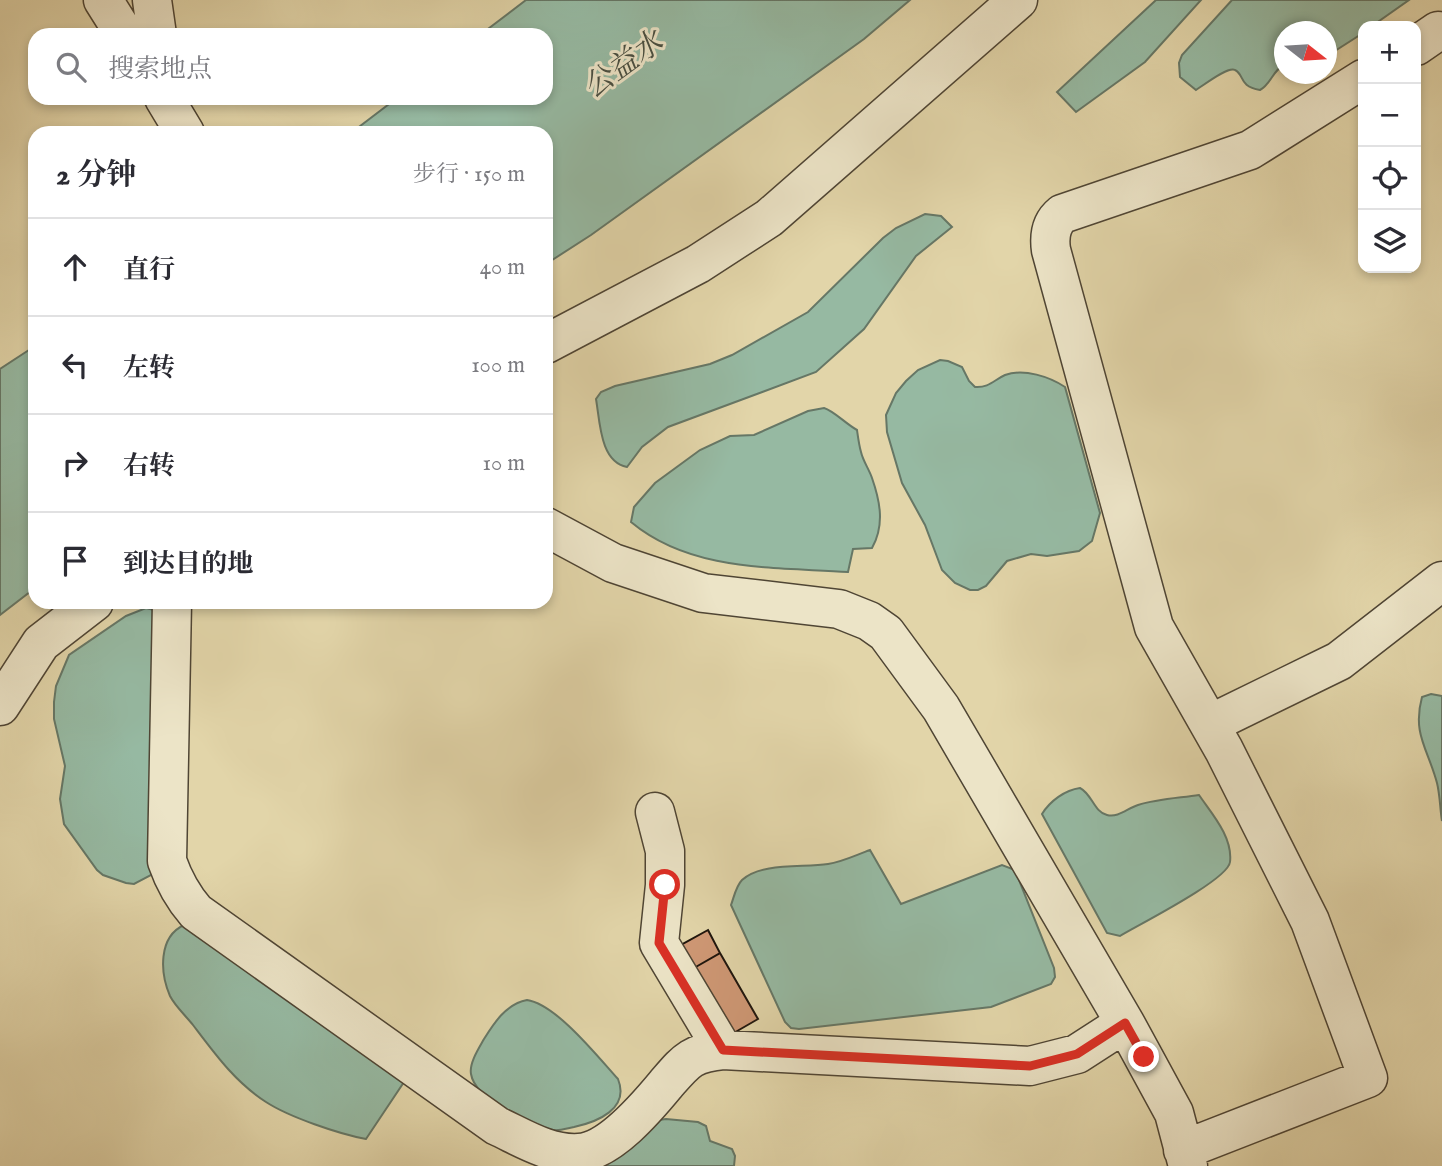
<!DOCTYPE html>
<html lang="zh">
<meta charset="utf-8">
<style>
:root{--surface:#fff;--page:#f7f7f7;--text:#2b2b33;--muted:#7c7c81;--line:#e1e1e2}
body{margin:0;font-family:"IM FELL English","Noto Serif SC",serif;background:var(--page);color:var(--text)}
.controls{position:absolute;right:21px;top:21px;display:grid;overflow:hidden;border-radius:14px;box-shadow:0 4px 10px #0003}
.controls button{width:63px;height:63px;display:grid;place-items:center;padding:0;border:0;border-bottom:2px solid var(--line);background:var(--surface);color:var(--text);font:35px sans-serif}
.compass{position:absolute;left:1274px;top:21px;width:63px;height:63px;border-radius:50%;background:var(--surface);box-shadow:0 4px 10px #0003;rotate:107deg}
.stop{position:absolute;width:21px;height:21px;margin:-16px;border:5px solid #d93025;border-radius:50%;background:#fff}
.stop.end{background:#d93025;border-color:#fff;box-shadow:0 2px 7px #0008}
.list{margin:0;padding:0;list-style:none}
h2{display:flex;justify-content:space-between;align-items:center;height:91px;margin:0;padding:0 28px;font-size:30px}
h2 small{font-size:23px;font-weight:400;color:var(--muted)}
.list li{display:grid;grid-template-columns:46px 1fr auto;gap:21px;align-items:center;box-sizing:border-box;height:98px;padding:0 28px;border-top:2px solid var(--line)}
.list b{display:block;font-size:26px;white-space:nowrap}
.list em{font-size:23px;font-style:normal;color:var(--muted)}
.icon{flex:none;width:38px;height:38px;fill:none;stroke:currentColor;stroke-width:2;stroke-linecap:round;stroke-linejoin:round}
.map{position:relative;flex:none;width:1442px;height:1166px;overflow:hidden}
.search{position:absolute;background:var(--surface);box-shadow:0 4px 10px #0003;left:28px;top:28px;width:525px;height:77px;display:flex;align-items:center;gap:18px;box-sizing:border-box;padding:0 24px;border-radius:21px;color:var(--muted);font-size:26px}
.panel{position:absolute;background:var(--surface);box-shadow:0 4px 10px #0003;left:28px;top:126px;width:525px;height:483px;border-radius:21px}
.map>svg:first-child{display:block}
</style>
<div class="map">
<svg width="1442" height="1166" viewBox="0 0 1442 1166">
<rect width="100%" height="100%" fill="#e2d5a9"/>
<filter id="stains"><feTurbulence type="fractalNoise" baseFrequency=".00286" numOctaves="4"/><feColorMatrix values="0 0 0 0 .2 0 0 0 0 .09 0 0 0 0 .02 0 0 0 .5 -.17"/></filter>
<radialGradient id="worn" r=".72"><stop offset=".6" stop-color="#630" stop-opacity="0"/><stop offset="1" stop-color="#630" stop-opacity=".3"/></radialGradient>
<path fill="#96b9a2" stroke="#676" stroke-width="2" d="M 526,0 L 910,0 L 864,39 L 591,235 L 546,264 L 546,133 L 351,133 L 397,98 L 546,98 L 546,35 L 480,35 Z
M 1156,0 L 1201,0 L 1145,62 L 1076,112 L 1057,92 Z
M 1232,0 L 1409,0 L 1372,26 L 1363,26 L 1363,33 L 1327,56 L 1326,32 L 1284,32 L 1284,65 C 1273,70 1271,84 1260,90 C 1238,86 1245,75 1235,70 C 1228,66 1204,85 1196,90 L 1180,77 L 1179,63 L 1182,55 Z
M 925,214 L 941,216 L 952,227 L 916,256 L 864,329 L 816,372 L 668,427 L 642,447 L 627,467 C 600,462 600,422 596,399 L 601,392 L 615,386 L 710,364 L 732,355 L 808,312 L 883,238 L 896,228 Z
M 35,346 L 35,588 L 0,615 L 0,369 Z
M 940,360 L 948,361 L 962,367 L 969,381 L 975,387 C 989,388 994,380 1005,375 C 1024,368 1050,377 1065,387 L 1100,513 L 1092,541 L 1079,551 L 1047,556 L 1031,554 L 1007,561 L 986,586 L 978,590 L 970,590 L 955,583 L 942,570 L 925,525 L 902,483 L 887,432 L 886,415 L 896,393 L 906,381 L 918,370 Z
M 824,408 C 834,411 846,424 857,430 C 858,437 859,445 861,452 C 863,461 869,469 872,478 C 880,501 885,525 872,548 L 853,549 L 848,572 C 774,567 691,572 631,522 L 634,507 L 655,483 L 700,450 L 730,436 L 754,435 L 808,411 Z
M 146,608 L 154,610 L 155,873 L 134,884 L 126,883 L 103,875 L 97,870 L 64,824 L 60,799 L 65,766 L 54,719 L 54,702 L 56,686 L 69,655 L 126,616 Z
M 1431,694 L 1442,696 L 1442,821 C 1440,809 1440,795 1437,783 C 1428,749 1412,734 1422,697 Z
M 1080,788 C 1092,794 1094,812 1107,815 C 1118,818 1128,808 1138,805 C 1157,799 1179,798 1199,795 C 1212,814 1233,837 1230,862 C 1228,880 1138,925 1120,936 L 1107,933 L 1042,814 C 1050,801 1065,790 1080,788 Z
M 870,850 L 901,904 L 1002,865 L 1015,870 L 1054,968 L 1055,977 L 1051,984 L 991,1007 L 799,1029 L 791,1028 L 785,1022 L 731,905 C 734,897 736,886 742,880 C 762,862 803,868 828,864 C 842,862 856,855 870,850 Z
M 184,925 L 404,1082 L 366,1139 C 339,1134 289,1117 266,1102 C 235,1082 215,1054 193,1025 C 186,1016 175,1006 170,996 C 160,973 158,937 184,925 Z
M 527,1000 C 556,1004 598,1057 618,1079 C 630,1109 597,1122 574,1127 C 568,1128 560,1131 553,1130 C 531,1127 475,1099 471,1074 C 469,1063 479,1048 484,1039 C 494,1023 506,1004 527,1000 Z
M 666,1119 L 698,1122 L 706,1126 L 710,1141 L 732,1149 L 735,1156 L 734,1166 L 599,1166 L 659,1120 Z"/>
<path fill="#cf9875" stroke="#1e150d" stroke-width="2" d="M 708,930 L 720,953 L 694,968 L 681,945 Z
M 720,953 L 758,1019 L 732,1034 L 694,968 Z"/>
<g fill="none" stroke-linecap="round" stroke-linejoin="round">
<defs>
<path id="minor" d="M 103,0 L 125,35
M 152,0 L 157,35
M 1416,46 L 1438,31
M 164,98 L 185,133
M 546,344 L 698,264 L 769,218 L 1018,0
M 546,527 L 613,563 L 703,593 L 839,609 L 869,621 L 886,633 L 941,708 L 1125,1023 L 1174,1113 L 1188,1166
M 172,602 L 167,861 C 174,881 182,896 196,912 L 497,1126 C 523,1138 549,1155 579,1153 C 610,1151 647,1107 666,1084 C 686,1061 691,1053 723,1050 L 1030,1066 L 1077,1054 L 1125,1023
M 0,706 L 41,643 L 94,602
M 1210,724 L 1339,661 L 1442,581
M 655,812 L 665,851 L 665,885 L 659,943 L 723,1050
M 1183,1150 L 1368,1078 L 1310,921 L 1224,750 L 1154,627 L 1051,250 C 1049,236 1051,223 1062,214 L 1250,150 L 1363,79"/>
</defs>
<use href="#minor" stroke="#4f4534" stroke-width="41"/>
<use href="#minor" stroke="#ece4c7" stroke-width="38"/>
</g>
<g fill="none" stroke-linecap="round" stroke-linejoin="round">
<path stroke="#d93025" stroke-width="9" d="M 665,885 L 659,943 L 723,1050 L 1030,1066 L 1077,1054 L 1125,1023 L 1144,1057"/>
</g>
<g text-anchor="middle" dominant-baseline="central" stroke-width="6" stroke-linejoin="round" paint-order="stroke">
<g font-size="30" font-style="italic" fill="#484e41" stroke="#ece4c7">
<text transform="translate(624 66) rotate(-36)">公益水</text>
</g>
</g>
<rect width="100%" height="100%" filter="url(#stains)"/>
<rect width="100%" height="100%" fill="url(#worn)"/>
</svg>
<div class="controls">
<button>+</button>
<button>−</button>
<button><svg class="icon" aria-label="locate" viewBox="0 0 24 24"><circle cx="12" cy="12" r="6"/><path d="M12 2v4M12 18v4M2 12h4M18 12h4"/></svg></button>
<button><svg class="icon" aria-label="layers" viewBox="0 0 24 24"><path d="M12 4l9 5-9 5-9-5zM3 14l9 5 9-5"/></svg></button>
</div>
<svg class="compass" viewBox="-18 -18 36 36"><path d="M0-13l5 13h-10z" fill="#e53935"/><path d="M0 13l5-13h-10z" fill="#7c7c81"/></svg>
<div class="stop" style="left:665px;top:885px"></div>
<div class="stop end" style="left:1144px;top:1057px"></div>
<div class="search"><svg class="icon" aria-label="search" viewBox="0 0 24 24"><circle cx="10" cy="10" r="6"/><path d="M15 15l6 6"/></svg>搜索地点</div>
<section class="panel">
<h2>2 分钟<small>步行 · 150 m</small></h2>
<ul class="list">
<li><svg class="icon" aria-label="ahead" viewBox="0 0 24 24"><path d="M12 20V5M6 11l6-6 6 6"/></svg><div><b>直行</b></div><em>40 m</em></li>
<li><svg class="icon" aria-label="left" viewBox="0 0 24 24"><path d="M17 20v-9H6M10 6l-5 5 5 5"/></svg><div><b>左转</b></div><em>100 m</em></li>
<li><svg class="icon" aria-label="right" viewBox="0 0 24 24"><path d="M7 20v-9h11M14 6l5 5-5 5"/></svg><div><b>右转</b></div><em>10 m</em></li>
<li><svg class="icon" aria-label="arrive" viewBox="0 0 24 24"><path d="M6 21V4h12l-3 4 3 4H6"/></svg><div><b>到达目的地</b></div></li>
</ul>
</section>
</div>
